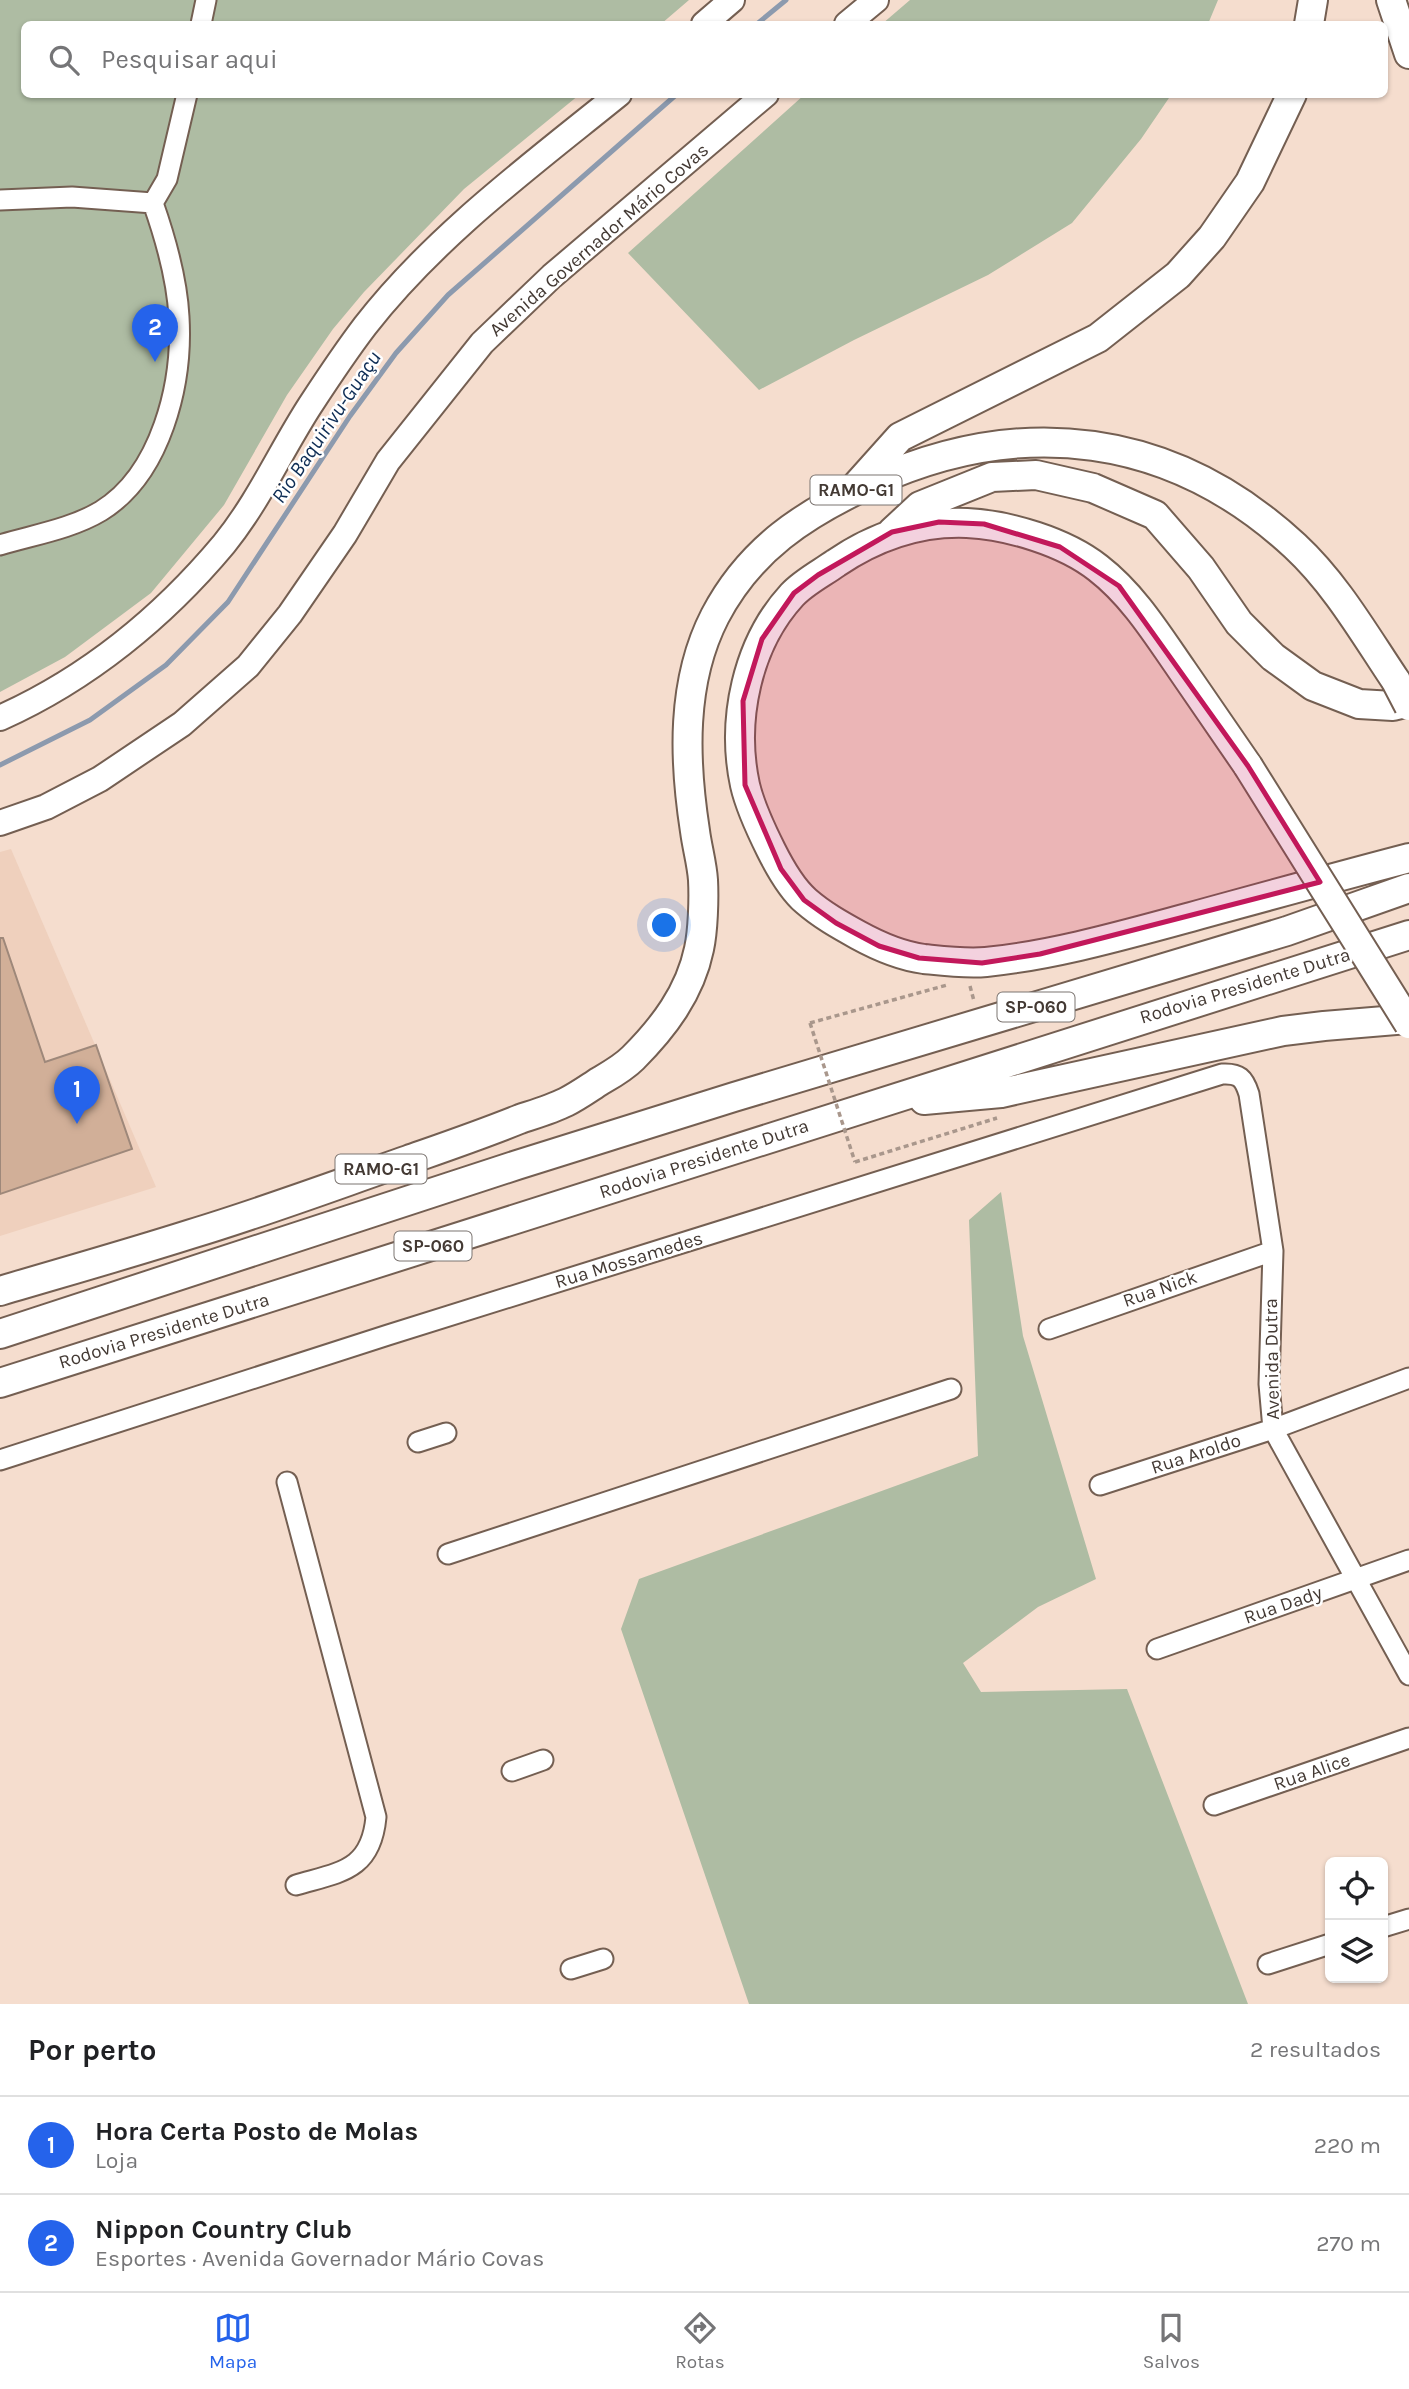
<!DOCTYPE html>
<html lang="pt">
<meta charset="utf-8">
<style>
:root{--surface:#fff;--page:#f6f6f6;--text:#202124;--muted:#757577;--line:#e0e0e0;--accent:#2563eb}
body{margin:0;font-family:Karla,sans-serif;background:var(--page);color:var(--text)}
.controls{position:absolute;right:21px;bottom:21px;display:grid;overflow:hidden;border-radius:10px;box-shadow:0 2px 5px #0004}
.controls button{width:63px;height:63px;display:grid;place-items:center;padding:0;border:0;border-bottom:2px solid var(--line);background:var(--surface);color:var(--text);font:35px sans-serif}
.you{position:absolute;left:665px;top:926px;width:24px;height:24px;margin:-18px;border:5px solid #fff;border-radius:50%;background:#1a73e8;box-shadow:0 0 0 10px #1a73e833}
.badge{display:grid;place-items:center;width:46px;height:46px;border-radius:50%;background:var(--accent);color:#fff;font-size:23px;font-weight:700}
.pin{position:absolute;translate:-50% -58px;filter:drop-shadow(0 2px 4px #0008)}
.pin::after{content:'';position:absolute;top:37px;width:24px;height:21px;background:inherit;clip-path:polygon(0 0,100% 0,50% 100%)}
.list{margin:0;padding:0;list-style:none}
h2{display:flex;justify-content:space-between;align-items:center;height:91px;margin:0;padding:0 28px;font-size:30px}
h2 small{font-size:23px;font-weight:400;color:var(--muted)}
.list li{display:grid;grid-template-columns:46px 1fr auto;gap:21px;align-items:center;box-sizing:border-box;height:98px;padding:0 28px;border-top:2px solid var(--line)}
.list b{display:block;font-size:26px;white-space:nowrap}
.list p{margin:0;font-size:23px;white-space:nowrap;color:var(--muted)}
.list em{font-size:23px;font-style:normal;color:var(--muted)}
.icon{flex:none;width:38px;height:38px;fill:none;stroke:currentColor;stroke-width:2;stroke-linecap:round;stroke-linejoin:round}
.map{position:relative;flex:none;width:1409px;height:2004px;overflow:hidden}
.search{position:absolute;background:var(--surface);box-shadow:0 2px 5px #0004;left:21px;right:21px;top:21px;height:77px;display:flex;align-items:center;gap:18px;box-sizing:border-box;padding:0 24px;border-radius:10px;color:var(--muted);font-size:26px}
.sheet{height:287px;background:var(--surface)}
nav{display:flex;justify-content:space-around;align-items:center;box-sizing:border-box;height:98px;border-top:2px solid var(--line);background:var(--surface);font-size:19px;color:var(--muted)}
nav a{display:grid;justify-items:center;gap:4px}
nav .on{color:var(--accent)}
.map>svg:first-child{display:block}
</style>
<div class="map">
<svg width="1409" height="2004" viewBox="0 0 1409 2004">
<rect width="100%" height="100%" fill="#f5ddce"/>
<path fill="#efd0bd" d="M 11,849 L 156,1187 L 0,1236 L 0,852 Z"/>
<path fill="#aebca3" d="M 0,0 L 689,0 L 661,24 L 24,24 L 24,94 L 579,95 L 464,189 L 364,292 L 333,329 L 287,395 L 224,505 L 151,593 L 65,657 L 0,692 Z
M 910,0 L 1218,0 L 1208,24 L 882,24 Z
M 804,95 L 804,94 L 1171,95 L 1141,139 L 1072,223 L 988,275 L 854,340 L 759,390 L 628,253 Z
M 1001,1192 L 1023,1336 L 1096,1579 L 1038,1607 L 963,1663 L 981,1692 L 1127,1689 L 1248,2004 L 749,2004 L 621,1629 L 639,1579 L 978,1456 L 969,1220 Z"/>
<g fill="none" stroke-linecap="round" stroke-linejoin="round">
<path stroke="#8c9aae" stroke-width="5" d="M 757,24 L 786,0
M 0,765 L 90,720 L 166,665 L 228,602 L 350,416 L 396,353 L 448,295 L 677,94"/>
</g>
<path fill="#d1af98" stroke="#9e887a" stroke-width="2" d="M 0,938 L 3,938 L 45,1062 L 96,1045 L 132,1149 L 0,1194 Z"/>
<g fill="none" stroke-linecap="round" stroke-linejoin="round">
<defs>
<path id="minor" d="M 201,24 L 206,0
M 0,200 L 72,197 L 153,203
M 0,545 C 33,535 71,529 101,511 C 161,474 183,384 179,317 C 177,278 166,240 153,203 L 167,179 L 187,94
M 1049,1329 L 1273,1251
M 418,1442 L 446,1433
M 0,1460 L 388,1335 L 1222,1074 C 1239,1073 1244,1078 1249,1094 L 1273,1251 L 1269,1384 L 1273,1429 L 1409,1675
M 287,1482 L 376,1817 C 371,1871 340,1872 296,1885
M 1100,1485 L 1273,1429 L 1409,1378
M 448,1554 L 951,1389
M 1157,1649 L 1409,1560
M 512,1771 L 543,1760
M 1214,1805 L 1409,1738
M 1383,1927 L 1409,1919
M 1268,1964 L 1330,1944
M 571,1969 L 603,1959"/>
<path id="major" d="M 704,24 L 732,0
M 847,24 L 876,0
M 0,718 C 87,679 163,617 224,544 C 259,501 281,450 311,404 C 328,378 346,351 365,326 C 435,236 530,166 619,94
M 0,823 L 46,807 L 100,779 L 182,724 L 248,666 L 290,614 L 345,534 L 388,461 L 482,343 L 552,276 L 766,94"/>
<path id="highway" d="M 1391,0 L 1409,54
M 1309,24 L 1313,0
M 857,485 L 900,437 L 1098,338 L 1178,275 L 1212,237 L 1250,182 L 1292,94
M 892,532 L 920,506 L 992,477 L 1036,475 L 1093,488 L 1155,515 L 1201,568 L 1239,623 L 1273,657 L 1313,686 L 1359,704 L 1393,706 L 1409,702
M 1248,766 C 1226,734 1204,702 1182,670 C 1157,634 1133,595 1098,568 C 1065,542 1009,525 967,523 C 918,521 876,536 836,563 C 822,573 804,582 792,595 C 747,644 731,720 745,785 C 750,807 761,830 771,850 C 780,868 791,888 806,901 C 822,915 840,925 858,935 C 878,946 901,956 924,959 C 943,961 966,964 986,962 C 1055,955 1124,935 1191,917 C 1264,897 1336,877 1409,858
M 924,1100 L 1001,1093 L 1283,1031 L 1324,1026 L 1409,1019
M 0,1291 C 64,1272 128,1254 191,1234 C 264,1212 336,1185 408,1160 C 445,1147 483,1134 520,1119 C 535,1114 552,1109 566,1102 C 578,1096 589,1088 600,1081 C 612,1074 623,1068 633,1058 C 663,1028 690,993 699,949 C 703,931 704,899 703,880 C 702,864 697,847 695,831 C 684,760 681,682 715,616 C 750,549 804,514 871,483 C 1021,414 1172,432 1295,546 C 1336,584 1365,635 1396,681
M 0,1334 L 517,1165 L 734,1097 L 1287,931 L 1409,888
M 0,1383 L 1409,935"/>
</defs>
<use href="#minor" stroke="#745f52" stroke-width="23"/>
<use href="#major" stroke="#745f52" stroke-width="28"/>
<use href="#highway" stroke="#745f52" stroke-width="32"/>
<path stroke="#a9978c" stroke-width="3.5" stroke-dasharray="5 3.5" stroke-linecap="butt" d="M 970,986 L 974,1001
M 810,1023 L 947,985
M 855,1162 L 997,1118"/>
<use href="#minor" stroke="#fff" stroke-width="19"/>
<use href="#major" stroke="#fff" stroke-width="24"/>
<use href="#highway" stroke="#fff" stroke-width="28"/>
<defs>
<path id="highway-bridge" d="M 1396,681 L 1409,706
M 1248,766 L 1409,1024"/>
</defs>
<use href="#highway-bridge" stroke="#745f52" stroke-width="32" stroke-linecap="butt"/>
<path stroke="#a9978c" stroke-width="3.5" stroke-dasharray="5 3.5" stroke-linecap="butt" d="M 810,1023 L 855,1162"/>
<use href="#highway-bridge" stroke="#fff" stroke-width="28"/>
</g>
<path fill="#c2185b" fill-opacity="0.2" stroke="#c2185b" stroke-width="5" stroke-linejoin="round" d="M 939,522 L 984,524 L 1060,547 L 1119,586 L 1248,766 L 1320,882 L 1040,954 L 982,963 L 919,958 L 879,946 L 836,923 L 804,900 L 781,869 L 745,785 L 743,701 L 762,639 L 794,593 L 818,575 L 892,532 Z"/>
<g text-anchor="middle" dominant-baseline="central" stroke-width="5" stroke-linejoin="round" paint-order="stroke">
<g fill="#fff" stroke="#7b7470" stroke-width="2">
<rect x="810.5" y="475.5" width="91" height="29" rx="5"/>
<rect x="997.5" y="992.5" width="77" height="29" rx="5"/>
<rect x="335.5" y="1154.5" width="91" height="29" rx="5"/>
<rect x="394.5" y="1231.5" width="77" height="29" rx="5"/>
</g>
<g font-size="18" font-weight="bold" fill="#433933">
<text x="856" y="490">RAMO-G1</text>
<text x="1036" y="1007">SP-060</text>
<text x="381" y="1169">RAMO-G1</text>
<text x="433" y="1246">SP-060</text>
</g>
<g font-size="19" fill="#433933" stroke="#fff">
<text transform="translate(599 240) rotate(-41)">Avenida Governador Mário Covas</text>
<text transform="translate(1245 986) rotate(-17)">Rodovia Presidente Dutra</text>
<text transform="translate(704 1159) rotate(-18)">Rodovia Presidente Dutra</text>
<text transform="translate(629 1260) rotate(-17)">Rua Mossamedes</text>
<text transform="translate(1160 1289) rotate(-19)">Rua Nick</text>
<text transform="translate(164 1331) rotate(-17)">Rodovia Presidente Dutra</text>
<text transform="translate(1272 1359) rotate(-91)">Avenida Dutra</text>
<text transform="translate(1196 1454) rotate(-18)">Rua Aroldo</text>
<text transform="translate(1283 1605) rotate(-19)">Rua Dady</text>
<text transform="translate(1312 1772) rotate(-19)">Rua Alice</text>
</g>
<g font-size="21" font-style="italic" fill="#0e2d55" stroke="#fff">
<text transform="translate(326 427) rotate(-56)">Rio Baquirivu-Guaçu</text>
</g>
</g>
</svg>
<div class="controls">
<button><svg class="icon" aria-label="locate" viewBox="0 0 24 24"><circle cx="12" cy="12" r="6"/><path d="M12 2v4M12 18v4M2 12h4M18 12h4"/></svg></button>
<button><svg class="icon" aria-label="layers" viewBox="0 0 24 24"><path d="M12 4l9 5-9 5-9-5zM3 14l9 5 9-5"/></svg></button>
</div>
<div class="you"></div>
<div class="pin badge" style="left:77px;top:1124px">1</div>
<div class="pin badge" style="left:155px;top:362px">2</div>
<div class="search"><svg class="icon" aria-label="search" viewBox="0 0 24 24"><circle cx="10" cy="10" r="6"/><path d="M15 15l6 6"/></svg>Pesquisar aqui</div>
</div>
<section class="sheet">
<h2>Por perto<small>2 resultados</small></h2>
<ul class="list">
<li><span class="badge">1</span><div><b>Hora Certa Posto de Molas</b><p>Loja</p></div><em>220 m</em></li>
<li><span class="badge">2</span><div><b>Nippon Country Club</b><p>Esportes · Avenida Governador Mário Covas</p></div><em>270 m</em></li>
</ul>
</section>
<nav>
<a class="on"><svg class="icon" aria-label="map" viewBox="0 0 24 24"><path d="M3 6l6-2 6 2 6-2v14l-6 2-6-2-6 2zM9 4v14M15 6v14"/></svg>Mapa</a>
<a><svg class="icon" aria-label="directions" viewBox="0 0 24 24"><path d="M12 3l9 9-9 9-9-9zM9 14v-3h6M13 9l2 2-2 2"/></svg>Rotas</a>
<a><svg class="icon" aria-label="saved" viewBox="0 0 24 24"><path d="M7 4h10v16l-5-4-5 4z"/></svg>Salvos</a>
</nav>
